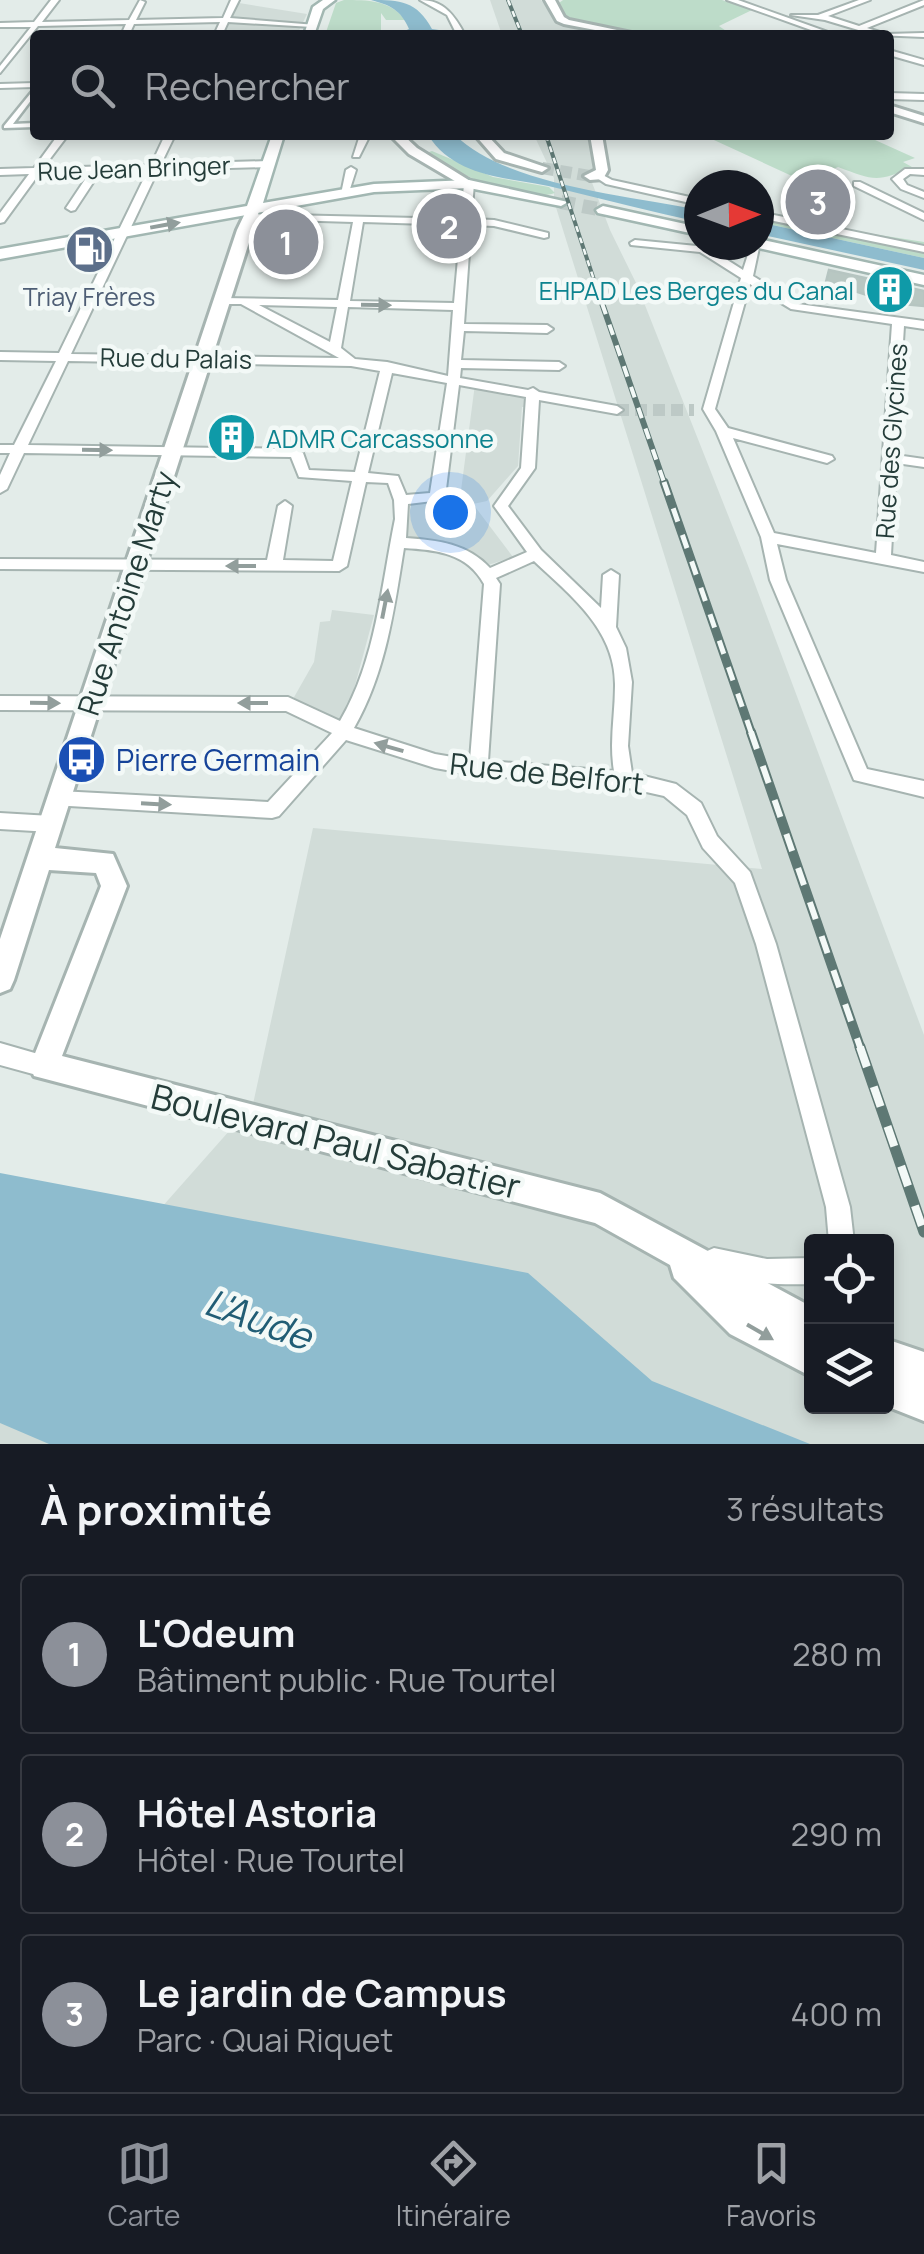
<!DOCTYPE html>
<html lang="fr">
<meta charset="utf-8">
<style>
:root{--surface:#171b24;--page:#20242c;--text:#f1f3f6;--muted:#9ea1a6;--line:#363941;--accent:#8c9099}
body{margin:0;font-family:Manrope,sans-serif;background:var(--page);color:var(--text)}
.controls{position:absolute;right:30px;bottom:30px;display:grid;overflow:hidden;border-radius:10px;box-shadow:0 5px 15px #0003}
.controls button{width:90px;height:90px;display:grid;place-items:center;padding:0;border:0;border-bottom:2px solid var(--line);background:var(--surface);color:var(--text);font:50px sans-serif}
.compass{position:absolute;left:684px;top:170px;width:90px;height:90px;border-radius:50%;background:var(--surface);box-shadow:0 5px 15px #0003;rotate:89deg}
.you{position:absolute;left:450px;top:512px;width:35px;height:35px;margin:-25px;border:8px solid #fff;border-radius:50%;background:#1a73e8;box-shadow:0 0 0 15px #1a73e833}
.badge{display:grid;place-items:center;width:65px;height:65px;border-radius:50%;background:var(--accent);color:#fff;font-size:32px;font-weight:700}
.pin{position:absolute;translate:-50% -50%;border:5px solid #fff;box-shadow:0 2px 10px #0006}
.list{margin:0;padding:0;list-style:none}
h2{display:flex;justify-content:space-between;align-items:center;height:130px;margin:0;padding:0 40px;font-size:42px}
h2 small{font-size:32px;font-weight:400;color:var(--muted)}
.list li{display:grid;grid-template-columns:65px 1fr auto;gap:30px;align-items:center;box-sizing:border-box;height:160px;margin:0 20px 20px;padding:0 20px;border:2px solid var(--line);border-radius:10px}
.list b{display:block;font-size:38px;white-space:nowrap}
.list p{margin:0;font-size:32px;white-space:nowrap;color:var(--muted)}
.list em{font-size:32px;font-style:normal;color:var(--muted)}
.icon{flex:none;width:55px;height:55px;fill:none;stroke:currentColor;stroke-width:2;stroke-linecap:round;stroke-linejoin:round}
.map{position:relative;flex:none;width:924px;height:1444px;overflow:hidden}
.search{position:absolute;background:var(--surface);box-shadow:0 5px 15px #0003;left:30px;right:30px;top:30px;height:110px;display:flex;align-items:center;gap:25px;box-sizing:border-box;padding:0 35px;border-radius:10px;color:var(--muted);font-size:38px}
.sheet{height:670px;background:var(--surface)}
nav{display:flex;justify-content:space-around;align-items:center;box-sizing:border-box;height:140px;border-top:2px solid var(--line);background:var(--surface);font-size:28px;color:var(--muted)}
nav a{display:grid;justify-items:center;gap:5px}
nav .on{color:var(--accent)}
.map>svg:first-child{display:block}
</style>
<div class="map">
<svg width="924" height="1444" viewBox="0 0 924 1444">
<rect width="100%" height="100%" fill="#e3ece9"/>
<path fill="#d1dcd8" fill-rule="evenodd" d="M 490,0 L 541,0 L 559,23 L 623,35 L 502,35 Z
M 235,4 L 239,3 L 307,14 L 297,35 L 220,35 Z
M 534,135 L 590,135 L 594,169 L 588,172 L 610,230 L 637,285 L 747,563 L 924,1035 L 924,1444 L 0,1444 L 0,1390 L 253,1104 L 313,828 L 762,869 L 554,201 L 554,178 ZM 812,1242 L 886,1242 L 886,1406 L 812,1406 Z
M 475,384 L 527,395 L 527,407 L 522,407 L 518,466 L 487,501 L 473,504 L 513,557 L 485,566 L 468,551 L 452,544 L 405,539 L 411,504 L 460,498 Z
M 332,610 L 374,615 L 354,689 L 344,717 L 338,719 L 293,699 L 314,662 L 320,622 L 330,621 Z"/>
<path fill="#bddcc9" d="M 344,0 C 367,0 391,0 405,20 L 386,20 L 381,13 L 381,35 L 325,35 L 336,3 Z
M 563,0 L 722,0 L 752,10 L 719,26 L 732,35 C 690,35 580,42 555,6 Z
M 703,135 L 864,135 L 915,158 L 903,162 L 912,167 C 877,183 873,180 838,167 L 805,182 Z
M 432,151 L 493,177 L 549,187 L 555,193 C 523,204 453,173 426,153 Z
M 759,216 L 924,242 L 924,258 L 759,222 Z"/>
<path fill="#8ebcce" d="M 371,0 C 400,0 417,1 432,29 L 446,31 L 449,35 L 395,35 L 409,29 C 401,10 390,5 371,0 Z
M 428,135 L 455,135 C 508,186 627,195 699,210 L 699,222 C 653,212 607,200 561,189 C 516,177 457,181 428,135 Z
M 759,222 L 924,258 L 924,270 L 759,234 Z
M 0,1173 L 528,1273 L 652,1381 L 810,1444 L 49,1444 L 0,1423 Z"/>
<path fill="#b8c7c2" stroke="#b6c5c1" stroke-width="2.5" d="M 256,234 L 307,234 L 303,250 L 251,249 Z
M 829,270 L 924,291 L 924,306 L 892,303 L 826,282 Z"/>
<g fill="none" stroke-linecap="round" stroke-linejoin="round">
<path stroke="#bdc9c6" stroke-width="12" stroke-dasharray="12 6" stroke-linecap="butt" d="M 617,410 L 694,410"/>
<path stroke="#bdc9c6" stroke-width="12" stroke-dasharray="12 6" stroke-linecap="butt" d="M 542,168 L 590,176"/>
<path stroke="#bdc9c6" stroke-width="14" stroke-dasharray="14 8" stroke-linecap="butt" d="M 561,202 L 603,210"/>
<defs>
<path id="pedestrian" d="M 35,88 L 35,95 L 13,124 L 35,123 L 35,127 L 4,128 L 4,126 Z"/>
<path id="minor" d="M 51,0 L 59,0 L 42,22 L 129,20 L 140,0 L 145,2 L 136,20 L 223,18 L 231,0 L 239,0 L 230,18 L 316,25 L 312,27 L 228,22 L 222,35 L 214,35 L 220,22 L 134,24 L 129,35 L 121,35 L 126,24 L 38,26 L 0,73 L 0,66 L 31,27 L 0,27 L 0,23 L 34,22 Z
M 420,0 C 444,0 455,16 465,35 L 457,35 L 447,15 Z
M 727,0 L 738,0 L 836,35 L 825,35 Z
M 859,0 L 870,0 L 828,16 L 859,26 L 924,0 L 924,5 L 867,28 L 886,34 L 924,33 L 924,37 L 875,35 L 825,20 L 791,15 L 818,15 Z
M 182,32 L 185,35 L 177,35 Z
M 889,50 L 924,60 L 924,65 L 889,55 Z
M 35,83 L 35,87 L 0,88 L 0,84 Z
M 889,93 L 924,94 L 924,100 L 889,99 Z
M 58,135 L 68,135 L 43,168 L 151,165 L 165,135 L 175,135 L 161,164 L 269,161 L 274,164 L 269,167 L 158,170 L 71,354 L 339,358 L 241,304 L 221,304 L 215,301 L 221,298 L 338,300 L 353,222 L 250,219 L 246,218 L 246,214 L 461,219 L 464,184 L 469,181 L 474,184 L 471,219 L 494,220 L 548,233 L 548,237 L 544,238 L 494,226 L 471,225 L 464,324 L 547,325 L 553,329 L 547,333 L 464,331 L 461,360 L 559,362 L 565,366 L 559,370 L 461,368 L 460,378 L 528,390 L 533,388 L 539,392 L 617,406 L 623,410 L 617,414 L 539,400 L 535,468 L 508,506 L 541,550 L 601,608 L 603,575 L 611,570 L 619,575 L 616,627 L 626,648 L 632,682 L 628,746 L 632,773 L 676,784 L 701,803 L 717,836 L 750,872 L 776,944 L 850,1207 L 854,1242 L 829,1242 L 826,1207 L 756,944 L 735,883 L 703,848 L 687,815 L 664,796 L 624,787 L 469,774 L 435,768 L 346,740 L 279,816 L 272,818 L 52,805 L 50,799 L 52,793 L 59,791 L 268,802 L 332,733 L 286,711 L 0,710 L 0,696 L 288,697 L 340,721 C 376,660 381,587 395,519 L 394,500 L 388,483 L 366,482 L 347,566 L 339,571 L 0,569 L 0,559 L 267,560 L 278,506 L 285,501 L 292,506 L 283,560 L 333,561 L 352,481 L 299,477 L 291,457 L 24,453 L 7,489 L 0,493 L 0,475 L 10,453 L 0,453 L 0,445 L 14,445 L 56,361 L 0,360 L 0,352 L 59,353 L 148,170 L 100,172 L 75,210 L 71,211 L 66,208 L 90,172 L 39,174 L 4,222 L 0,223 L 0,213 L 29,174 L 0,175 L 0,169 L 34,168 ZM 363,222 L 461,225 L 454,303 L 350,301 ZM 259,305 L 337,307 L 330,342 ZM 348,307 L 453,310 L 448,376 L 387,362 L 355,359 L 341,348 ZM 68,361 L 351,366 L 380,371 L 355,472 L 309,470 L 303,453 L 296,449 L 28,445 ZM 392,373 L 447,383 L 430,493 L 406,495 L 398,476 L 368,473 ZM 459,385 L 526,397 L 521,468 L 494,506 L 527,552 L 490,568 C 468,544 438,540 406,538 L 408,504 L 441,500 L 446,489 ZM 404,548 C 437,550 467,553 484,584 L 470,760 L 435,754 L 354,728 C 386,672 394,610 404,548 ZM 534,561 C 571,596 616,630 615,686 C 615,715 609,742 614,771 L 488,761 L 500,584 L 496,578 Z
M 360,135 L 370,135 L 359,157 L 353,157 Z
M 351,167 L 356,170 L 349,192 L 341,194 L 346,170 Z
M 905,169 L 924,169 L 924,175 L 910,174 L 903,179 L 907,185 L 924,192 L 924,198 L 901,189 L 892,179 Z
M 599,173 L 612,180 L 699,199 L 699,205 L 606,184 L 594,176 Z
M 854,182 L 860,182 L 924,213 L 924,220 L 854,186 Z
M 759,212 L 924,246 L 924,252 L 759,218 Z
M 635,240 L 707,247 L 743,270 L 751,245 L 760,243 L 753,276 L 798,304 L 924,321 L 924,329 L 904,326 L 896,455 L 924,459 L 924,467 L 896,463 L 891,555 L 924,562 L 924,572 L 777,544 L 786,580 L 867,769 L 924,781 L 924,797 L 854,780 L 770,580 L 761,537 L 716,431 L 703,409 L 741,278 L 700,252 L 631,245 L 630,243 ZM 750,284 L 791,309 L 892,324 L 876,553 L 774,533 L 733,438 L 827,463 L 834,459 L 832,456 L 728,428 L 715,409 Z
M 0,813 L 51,816 L 58,818 L 60,824 L 58,830 L 51,832 L 0,829 Z
M 0,1043 L 52,1058 L 55,1066 L 52,1074 L 44,1077 L 0,1065 Z
M 714,1248 L 767,1259 L 812,1258 L 812,1284 C 776,1285 739,1284 705,1270 L 701,1261 L 705,1252 Z"/>
<path id="tertiary" d="M 545,0 L 555,0 L 564,17 L 569,20 L 641,35 L 621,35 L 564,24 L 557,21 Z
M 889,105 L 924,116 L 924,123 L 889,112 Z
M 390,135 L 403,135 L 417,148 L 475,184 L 465,187 L 409,154 Z
M 475,135 L 487,135 L 504,153 L 548,168 L 542,172 L 496,159 Z
M 590,135 L 602,135 L 608,170 L 603,179 L 590,180 L 584,176 L 596,170 Z
M 249,205 L 260,208 L 55,848 L 113,854 L 127,886 L 62,1056 L 600,1193 L 812,1307 L 812,1377 L 730,1334 L 674,1278 L 670,1265 L 595,1223 L 34,1076 L 30,1066 L 101,886 L 96,873 L 49,870 L 14,980 L 10,989 L 0,993 L 0,939 L 237,230 Z
M 886,1339 L 924,1352 L 924,1421 L 886,1406 Z"/>
<path id="secondary" d="M 323,0 L 335,0 L 323,9 L 314,35 L 304,35 L 313,7 Z
M 272,135 L 284,135 L 263,203 L 374,184 L 469,180 L 568,202 L 561,206 L 469,188 L 374,192 L 0,259 L 0,249 L 247,206 Z
M 603,206 L 699,227 L 699,235 L 598,213 L 596,210 Z
M 759,239 L 924,275 L 924,285 L 754,247 L 759,245 Z"/>
</defs>
<use href="#pedestrian" stroke="#a6b4b1" stroke-width="5"/>
<use href="#minor" stroke="#a6b4b1" stroke-width="4"/>
<use href="#tertiary" stroke="#a6b4b1" stroke-width="6"/>
<use href="#secondary" stroke="#a2b7b2" stroke-width="5"/>
<use href="#pedestrian" fill="#fff" fill-rule="evenodd"/>
<use href="#minor" fill="#fff" fill-rule="evenodd"/>
<use href="#tertiary" fill="#fff" fill-rule="evenodd"/>
<use href="#secondary" fill="#fff" fill-rule="evenodd"/>
<defs>
<path id="rail-far4" d="M 508,0 L 522,35
M 546,135 L 596,286"/>
<path id="rail-far3" d="M 595,283 L 665,485"/>
<path id="rail-far2" d="M 664,482 L 752,735"/>
<path id="rail-far1" d="M 751,732 L 861,1050"/>
<path id="rail" d="M 860,1047 L 924,1232"/>
</defs>
<use href="#rail-far4" stroke="#5e7874" stroke-width="4"/>
<use href="#rail-far3" stroke="#5e7874" stroke-width="6"/>
<use href="#rail-far2" stroke="#5e7874" stroke-width="9"/>
<use href="#rail-far1" stroke="#5e7874" stroke-width="10"/>
<use href="#rail" stroke="#5e7874" stroke-width="11"/>
<use href="#rail-far4" stroke="#f3f9f7" stroke-width="2.5" stroke-dasharray="6" stroke-linecap="butt"/>
<use href="#rail-far3" stroke="#f3f9f7" stroke-width="4" stroke-dasharray="11" stroke-linecap="butt"/>
<use href="#rail-far2" stroke="#f3f9f7" stroke-width="5" stroke-dasharray="14" stroke-linecap="butt"/>
<use href="#rail-far1" stroke="#f3f9f7" stroke-width="6" stroke-dasharray="18" stroke-linecap="butt"/>
<use href="#rail" stroke="#f3f9f7" stroke-width="8" stroke-dasharray="21" stroke-linecap="butt"/>
</g>
<defs><path id="oneway-solid" d="M-6-.8H1V-3.2L6.5 0L1 3.2V.8H-6Z" transform="scale(2.5)"/></defs>
<g fill="#929e9c">
<use href="#oneway-solid" transform="translate(165 225) rotate(-10)"/>
<use href="#oneway-solid" transform="translate(376 305) rotate(1)"/>
<use href="#oneway-solid" transform="translate(97 450) rotate(1)"/>
<use href="#oneway-solid" transform="translate(241 566) rotate(180)"/>
<use href="#oneway-solid" transform="translate(385 604) rotate(-79)"/>
<use href="#oneway-solid" transform="translate(45 703) rotate(1)"/>
<use href="#oneway-solid" transform="translate(253 703) rotate(-180)"/>
<use href="#oneway-solid" transform="translate(389 747) rotate(-164)"/>
<use href="#oneway-solid" transform="translate(156 804) rotate(3)"/>
<use href="#oneway-solid" transform="translate(760 1332) rotate(30)"/>
</g>
<defs>
<symbol id="fuel-disc" viewBox="-11 -11 22 22"><circle r="9.5" fill="#5c6f8a" stroke="#f3f9f7"/><path d="M-5.5-6h7V0h2V4h1.3V-2.5L3-4.5l.8-.8L6-3V5H2.5V1h-1V6h-7ZM-4.2-4.7v3.2H.2V-4.7Z" fill="#fff"/></symbol>
<symbol id="building-disc" viewBox="-11 -11 22 22"><circle r="9.5" fill="#0f9aa8" stroke="#f3f9f7"/><path d="M-4-6H4V6H1V3H-1V6H-4ZM-2.5-4.3h1.7v1.8h-1.7ZM.8-4.3h1.7v1.8H.8ZM-2.5-1h1.7V.8h-1.7ZM.8-1h1.7V.8H.8Z" fill="#fff"/></symbol>
<symbol id="bus-disc" viewBox="-11 -11 22 22"><circle r="9.5" fill="#1a4fb4" stroke="#f3f9f7"/><path d="M-5-6H5V4H4V6H2V4H-2V6H-4V4H-5ZM-3.5-4V0h7V-4ZM-3.5 1.2v1.5H-2V1.2ZM2 1.2v1.5H3.5V1.2Z" fill="#fff"/></symbol>
</defs>
<g fill-rule="evenodd">
<use href="#fuel-disc" x="62" y="222" width="55" height="55"/>
<use href="#building-disc" x="862" y="262" width="55" height="55"/>
<use href="#building-disc" x="204" y="410" width="55" height="55"/>
<use href="#bus-disc" x="54" y="732" width="55" height="55"/>
</g>
<g text-anchor="middle" dominant-baseline="central" stroke-width="9" stroke-linejoin="round" paint-order="stroke">
<g font-size="25" fill="#243c39" stroke="#f3f9f7">
<text transform="translate(134 168) rotate(-2)">Rue Jean Bringer</text>
<text transform="translate(176 358) rotate(1)">Rue du Palais</text>
<text transform="translate(891 441) rotate(-86)">Rue des Glycines</text>
</g>
<g font-size="25" fill="#0d838f" stroke="#f3f9f7" text-anchor="end">
<text x="854" y="290">EHPAD Les Berges du Canal</text>
<text x="266" y="438" text-anchor="start">ADMR Carcassonne</text>
</g>
<g font-size="25" fill="#4e5e75" stroke="#f3f9f7">
<text x="89" y="296">Triay Frères</text>
</g>
<g font-size="30" fill="#243c39" stroke="#f3f9f7">
<text transform="translate(126 593) rotate(-72)">Rue Antoine Marty</text>
<text transform="translate(547 773) rotate(6)">Rue de Belfort</text>
</g>
<g font-size="30" fill="#164399" stroke="#f3f9f7" text-anchor="start">
<text x="116" y="759">Pierre Germain</text>
</g>
<g font-size="35" fill="#243c39" stroke="#f3f9f7">
<text transform="translate(336 1141) rotate(14)">Boulevard Paul Sabatier</text>
</g>
<g font-size="38" font-style="italic" fill="#215d75" stroke="#f3f9f7">
<text transform="translate(259 1318) rotate(20)">L'Aude</text>
</g>
</g>
</svg>
<div class="controls">
<button><svg class="icon" aria-label="locate" viewBox="0 0 24 24"><circle cx="12" cy="12" r="6"/><path d="M12 2v4M12 18v4M2 12h4M18 12h4"/></svg></button>
<button><svg class="icon" aria-label="layers" viewBox="0 0 24 24"><path d="M12 4l9 5-9 5-9-5zM3 14l9 5 9-5"/></svg></button>
</div>
<svg class="compass" viewBox="-18 -18 36 36"><path d="M0-13l5 13h-10z" fill="#e53935"/><path d="M0 13l5-13h-10z" fill="#9ea1a6"/></svg>
<div class="you"></div>
<div class="pin badge" style="left:286px;top:242px">1</div>
<div class="pin badge" style="left:449px;top:226px">2</div>
<div class="pin badge" style="left:818px;top:202px">3</div>
<div class="search"><svg class="icon" aria-label="search" viewBox="0 0 24 24"><circle cx="10" cy="10" r="6"/><path d="M15 15l6 6"/></svg>Rechercher</div>
</div>
<section class="sheet">
<h2>À proximité<small>3 résultats</small></h2>
<ul class="list">
<li><span class="badge">1</span><div><b>L'Odeum</b><p>Bâtiment public · Rue Tourtel</p></div><em>280 m</em></li>
<li><span class="badge">2</span><div><b>Hôtel Astoria</b><p>Hôtel · Rue Tourtel</p></div><em>290 m</em></li>
<li><span class="badge">3</span><div><b>Le jardin de Campus</b><p>Parc · Quai Riquet</p></div><em>400 m</em></li>
</ul>
</section>
<nav>
<a class="on"><svg class="icon" aria-label="map" viewBox="0 0 24 24"><path d="M3 6l6-2 6 2 6-2v14l-6 2-6-2-6 2zM9 4v14M15 6v14"/></svg>Carte</a>
<a><svg class="icon" aria-label="directions" viewBox="0 0 24 24"><path d="M12 3l9 9-9 9-9-9zM9 14v-3h6M13 9l2 2-2 2"/></svg>Itinéraire</a>
<a><svg class="icon" aria-label="saved" viewBox="0 0 24 24"><path d="M7 4h10v16l-5-4-5 4z"/></svg>Favoris</a>
</nav>
